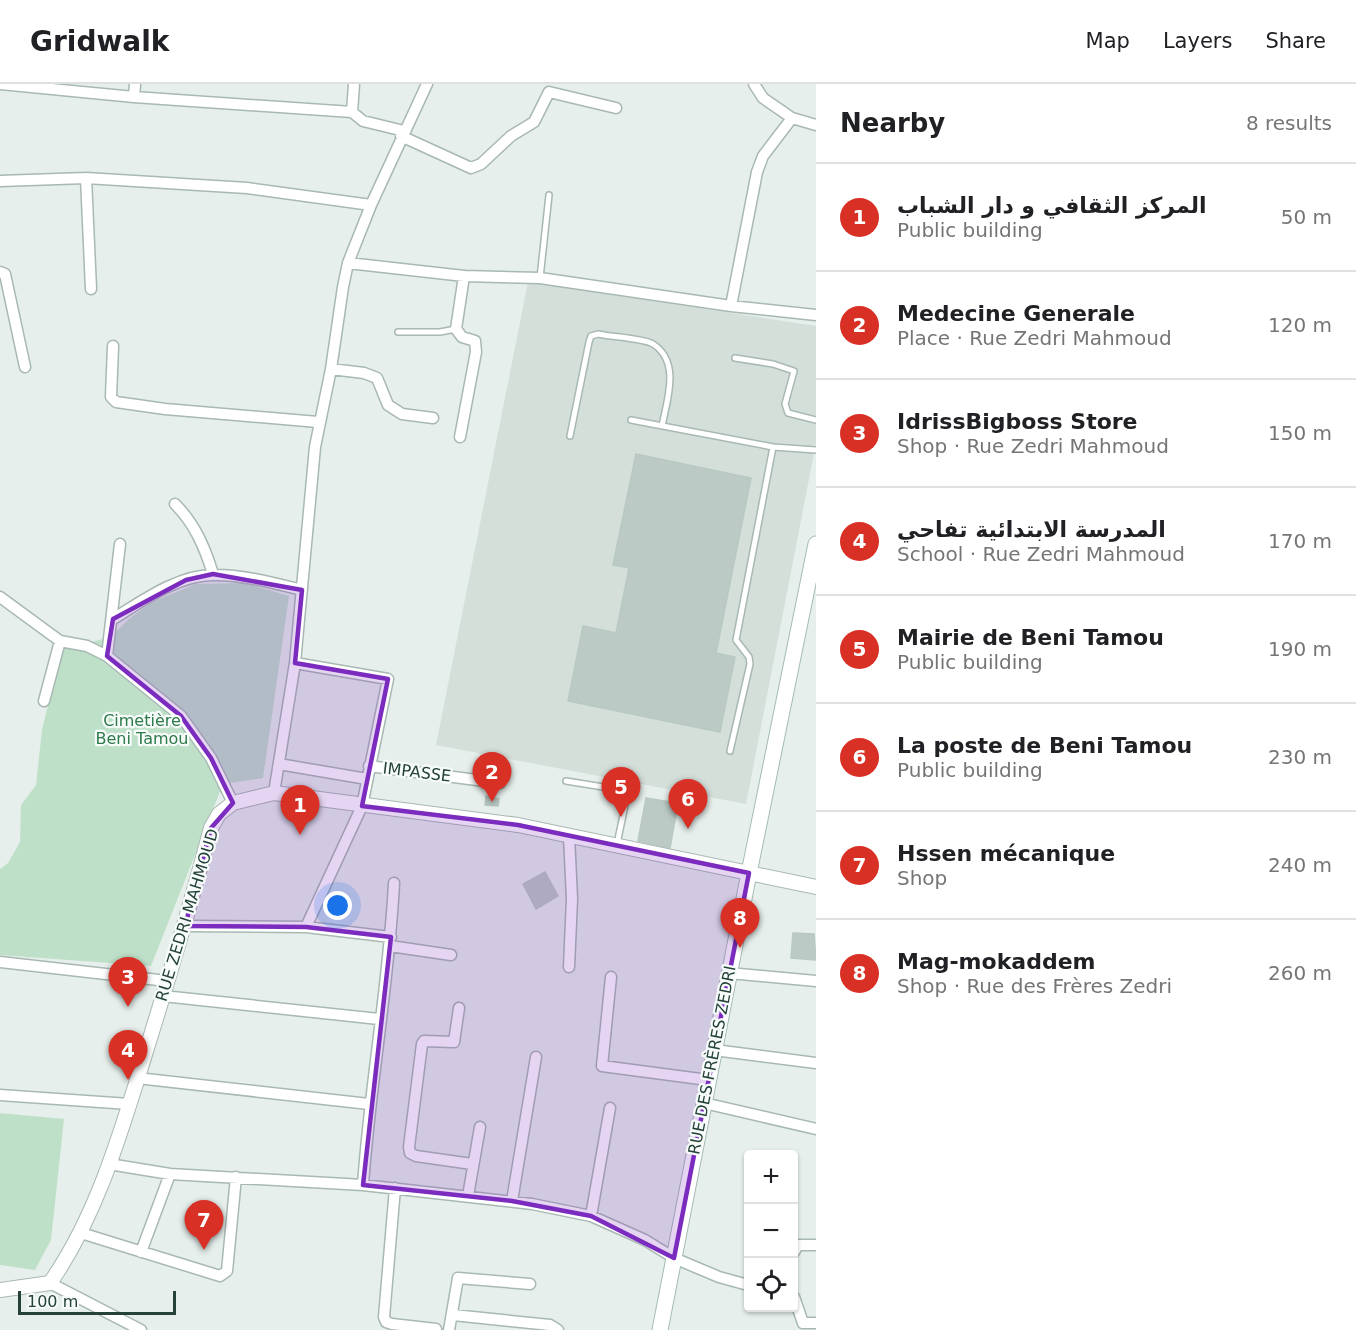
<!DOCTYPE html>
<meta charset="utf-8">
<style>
:root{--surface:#fff;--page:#f6f6f6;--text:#202124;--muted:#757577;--line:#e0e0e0;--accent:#d93025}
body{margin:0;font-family:"DejaVu Sans","Noto Naskh Arabic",sans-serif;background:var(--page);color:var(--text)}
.controls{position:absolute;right:18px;bottom:18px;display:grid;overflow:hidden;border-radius:6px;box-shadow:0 2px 4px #0004}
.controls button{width:54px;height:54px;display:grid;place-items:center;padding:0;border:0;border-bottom:2px solid var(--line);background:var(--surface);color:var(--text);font:30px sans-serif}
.scale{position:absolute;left:18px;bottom:15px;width:158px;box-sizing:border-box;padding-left:6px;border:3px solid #24423a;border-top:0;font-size:16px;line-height:21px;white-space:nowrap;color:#24423a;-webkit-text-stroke:4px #f7fbf9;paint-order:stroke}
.you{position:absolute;left:338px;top:822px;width:21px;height:21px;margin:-15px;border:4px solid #fff;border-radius:50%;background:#1a73e8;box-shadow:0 0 0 9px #1a73e833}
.badge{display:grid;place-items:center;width:39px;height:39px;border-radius:50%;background:var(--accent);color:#fff;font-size:20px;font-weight:700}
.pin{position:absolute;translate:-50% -50px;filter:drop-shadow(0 2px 3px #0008)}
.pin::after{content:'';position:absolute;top:32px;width:21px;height:18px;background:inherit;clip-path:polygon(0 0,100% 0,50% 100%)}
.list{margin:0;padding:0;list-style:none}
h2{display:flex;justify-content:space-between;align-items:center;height:78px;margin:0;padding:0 24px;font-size:26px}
h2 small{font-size:20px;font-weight:400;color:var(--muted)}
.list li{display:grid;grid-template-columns:39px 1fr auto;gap:18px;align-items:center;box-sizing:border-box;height:108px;padding:0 24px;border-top:2px solid var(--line)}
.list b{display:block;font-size:22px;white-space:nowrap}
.list p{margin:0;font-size:20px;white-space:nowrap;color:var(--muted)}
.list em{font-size:20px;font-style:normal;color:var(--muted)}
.icon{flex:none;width:33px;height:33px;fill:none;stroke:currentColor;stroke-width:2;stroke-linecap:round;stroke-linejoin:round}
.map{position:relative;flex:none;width:816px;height:1246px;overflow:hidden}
header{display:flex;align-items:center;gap:36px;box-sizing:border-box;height:84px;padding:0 30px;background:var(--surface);border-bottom:2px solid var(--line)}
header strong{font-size:28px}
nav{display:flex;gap:33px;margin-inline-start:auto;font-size:21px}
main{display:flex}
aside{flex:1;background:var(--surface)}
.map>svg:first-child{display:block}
</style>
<header>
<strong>Gridwalk</strong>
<nav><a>Map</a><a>Layers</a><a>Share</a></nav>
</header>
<main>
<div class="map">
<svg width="816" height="1246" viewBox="0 0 816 1246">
<rect width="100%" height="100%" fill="#e6efeb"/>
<path fill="#d4dfda" d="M 528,198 L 816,242 L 816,359 L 746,720 L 436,661 Z"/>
<path fill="#bfe0c8" d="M 245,499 L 289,512 L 263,694 L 223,700 L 151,882 L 0,871 L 0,785 L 8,779 L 20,758 L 21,721 L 36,701 L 42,646 L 62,565 L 111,553 L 129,535 L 152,518 L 196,500 Z
M 0,1029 L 64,1035 L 51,1156 L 35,1186 L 0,1181 Z"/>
<path fill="#bbcac4" stroke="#b8c9c2" stroke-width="1.5" d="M 636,370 L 751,394 L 716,569 L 735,573 L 720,648 L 568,617 L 583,542 L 616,549 L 629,484 L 613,481 Z
M 486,712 L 499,715 L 498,722 L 485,721 Z
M 646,714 L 678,719 L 670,764 L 638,757 Z
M 545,788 L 558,812 L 536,825 L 523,800 Z
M 793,849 L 814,850 L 816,876 L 791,874 Z"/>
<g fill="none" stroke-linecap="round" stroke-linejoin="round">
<defs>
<path id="service" d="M 540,194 L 549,111
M 398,248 L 440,248 L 456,245
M 735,274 L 773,280 L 794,287 L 785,320 L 788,329 L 816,336
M 631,336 L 773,363 L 816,366
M 570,352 L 589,258 L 591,252 L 598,250 C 611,253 643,254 653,260 C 681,278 667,316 662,342
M 730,667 L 750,580 L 749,573 L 736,556 L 773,363
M 566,697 L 628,707 L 617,760"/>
<path id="minor" d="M 0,0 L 134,13 L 352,28 L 363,37 L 404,47
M 754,0 L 763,14 L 792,34
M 134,13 L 135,0
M 352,28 L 354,0
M 401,52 L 471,84 L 481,80 L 511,52 L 534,38 L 549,8 L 616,24
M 86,94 L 91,205
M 0,97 L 86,94 L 247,104 L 371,121
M 348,179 L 464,192 L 540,194 L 731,222 L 816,231
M 0,188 L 5,190 L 25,283
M 731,222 L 757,88 L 763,72 L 792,34 L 816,41
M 113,262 L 111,313 L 116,318 L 165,325 L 318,338
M 331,285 L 364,289 L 377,294 L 388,321 L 402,330 L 433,334
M 460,353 L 476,268 L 475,257 L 462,253 L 456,245 L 464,192
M 175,420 C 195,440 205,464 213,490
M 0,513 L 60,557 L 87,562 L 107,572 L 181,632 L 211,674 L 233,719
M 113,535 C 142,517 179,490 215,491 C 244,491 274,499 302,506
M 107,572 L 120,460
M 44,617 L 60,557
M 279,680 L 367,695
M 369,682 L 500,699
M 274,709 L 295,579 L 315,363 L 331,285 L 343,203 L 348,179 L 371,121 L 427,0
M 185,842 L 306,843 L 362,722 L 388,595 L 295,579
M 306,843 L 391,853
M 390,862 L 451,871
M 0,878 L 167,897
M 569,883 L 572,815 L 569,752
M 729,889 L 816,897
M 611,893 L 602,982 L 708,996
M 163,912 L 379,935
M 459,924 L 454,958 L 424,957 L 422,960 L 409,1063 L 410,1069 L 416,1072 L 472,1080
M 714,966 L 816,979
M 137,994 L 369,1020
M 0,1011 L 129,1020
M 704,1019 L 816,1045
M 109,1080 L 170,1090 L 363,1101 L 532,1120 L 591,1132 L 645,1156 L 674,1174 L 719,1193 L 748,1201
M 363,1101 C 370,1000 389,900 394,799
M 395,1104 L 384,1233 L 386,1238 L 392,1240 L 436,1245
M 468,1112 L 480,1043
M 512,1117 L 536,973
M 591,1132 L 610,1024
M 81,1149 L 220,1192 L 227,1187 L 236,1093
M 141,1168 L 170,1090
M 794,1168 L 798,1161 L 816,1161
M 50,1199 L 141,1246
M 794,1213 L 803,1239 L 816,1239
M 453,1231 L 550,1241 L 558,1246
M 449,1246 L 458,1194 L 530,1200"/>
<path id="tertiary" d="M 0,1206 L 50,1199 C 96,1133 119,1054 143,977 C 167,900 190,823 211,744 L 219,730 L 233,719 L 274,709 L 518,741 L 816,803"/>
<path id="secondary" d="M 660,1246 L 749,789 L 816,460"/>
</defs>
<use href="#service" stroke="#a8b8b2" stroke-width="8"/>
<use href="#minor" stroke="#a8b8b2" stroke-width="13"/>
<use href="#tertiary" stroke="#a8b8b2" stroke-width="16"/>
<use href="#secondary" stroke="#a4bbb3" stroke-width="17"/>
<use href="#service" stroke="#fff" stroke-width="5"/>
<use href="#minor" stroke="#fff" stroke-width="10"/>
<use href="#tertiary" stroke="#fff" stroke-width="14"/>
<use href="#secondary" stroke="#fff" stroke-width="15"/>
</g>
<path fill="#7b2cbf" fill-opacity="0.2" stroke="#7b2cbf" stroke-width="4.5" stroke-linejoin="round" d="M 213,490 L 302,506 L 295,579 L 388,595 L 362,722 L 518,741 L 749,789 L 674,1174 L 591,1132 L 512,1117 L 363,1101 L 391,853 L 306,843 L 185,842 L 211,744 L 233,719 L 211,674 L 181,632 L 107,572 L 113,535 L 186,496 Z"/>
<g text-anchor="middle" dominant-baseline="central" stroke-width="4.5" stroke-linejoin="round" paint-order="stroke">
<g font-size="16" fill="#2d7a4b" stroke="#f7fbf9">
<text x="142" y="636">Cimetière<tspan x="142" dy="18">Beni Tamou</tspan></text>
</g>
<g font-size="16" fill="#24423a" stroke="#f7fbf9">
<text transform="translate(417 688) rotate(7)">IMPASSE</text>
<text transform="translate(187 831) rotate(-73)">RUE ZEDRI MAHMOUD</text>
<text transform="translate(712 976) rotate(-79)">RUE DES FRÈRES ZEDRI</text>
</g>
</g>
</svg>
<div class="controls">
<button>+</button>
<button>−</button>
<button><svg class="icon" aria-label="locate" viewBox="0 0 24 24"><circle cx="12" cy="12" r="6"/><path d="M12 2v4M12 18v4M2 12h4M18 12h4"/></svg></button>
</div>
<div class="scale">100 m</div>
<div class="you"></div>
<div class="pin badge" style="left:300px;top:751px">1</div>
<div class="pin badge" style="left:492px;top:718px">2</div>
<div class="pin badge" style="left:128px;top:923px">3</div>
<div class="pin badge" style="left:128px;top:996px">4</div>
<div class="pin badge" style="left:621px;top:733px">5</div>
<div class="pin badge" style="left:688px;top:745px">6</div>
<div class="pin badge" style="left:204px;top:1166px">7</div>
<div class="pin badge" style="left:740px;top:864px">8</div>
</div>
<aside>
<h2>Nearby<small>8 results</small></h2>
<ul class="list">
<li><span class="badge">1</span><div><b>المركز الثقافي و دار الشباب</b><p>Public building</p></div><em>50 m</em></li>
<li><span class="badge">2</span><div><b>Medecine Generale</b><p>Place · Rue Zedri Mahmoud</p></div><em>120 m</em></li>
<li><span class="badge">3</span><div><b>IdrissBigboss Store</b><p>Shop · Rue Zedri Mahmoud</p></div><em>150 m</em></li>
<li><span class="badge">4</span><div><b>المدرسة الابتدائية تفاحي</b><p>School · Rue Zedri Mahmoud</p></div><em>170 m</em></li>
<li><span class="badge">5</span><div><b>Mairie de Beni Tamou</b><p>Public building</p></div><em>190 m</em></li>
<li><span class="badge">6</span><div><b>La poste de Beni Tamou</b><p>Public building</p></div><em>230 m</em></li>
<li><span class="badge">7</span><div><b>Hssen mécanique</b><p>Shop</p></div><em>240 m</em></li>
<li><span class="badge">8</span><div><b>Mag-mokaddem</b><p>Shop · Rue des Frères Zedri</p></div><em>260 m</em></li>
</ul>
</aside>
</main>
